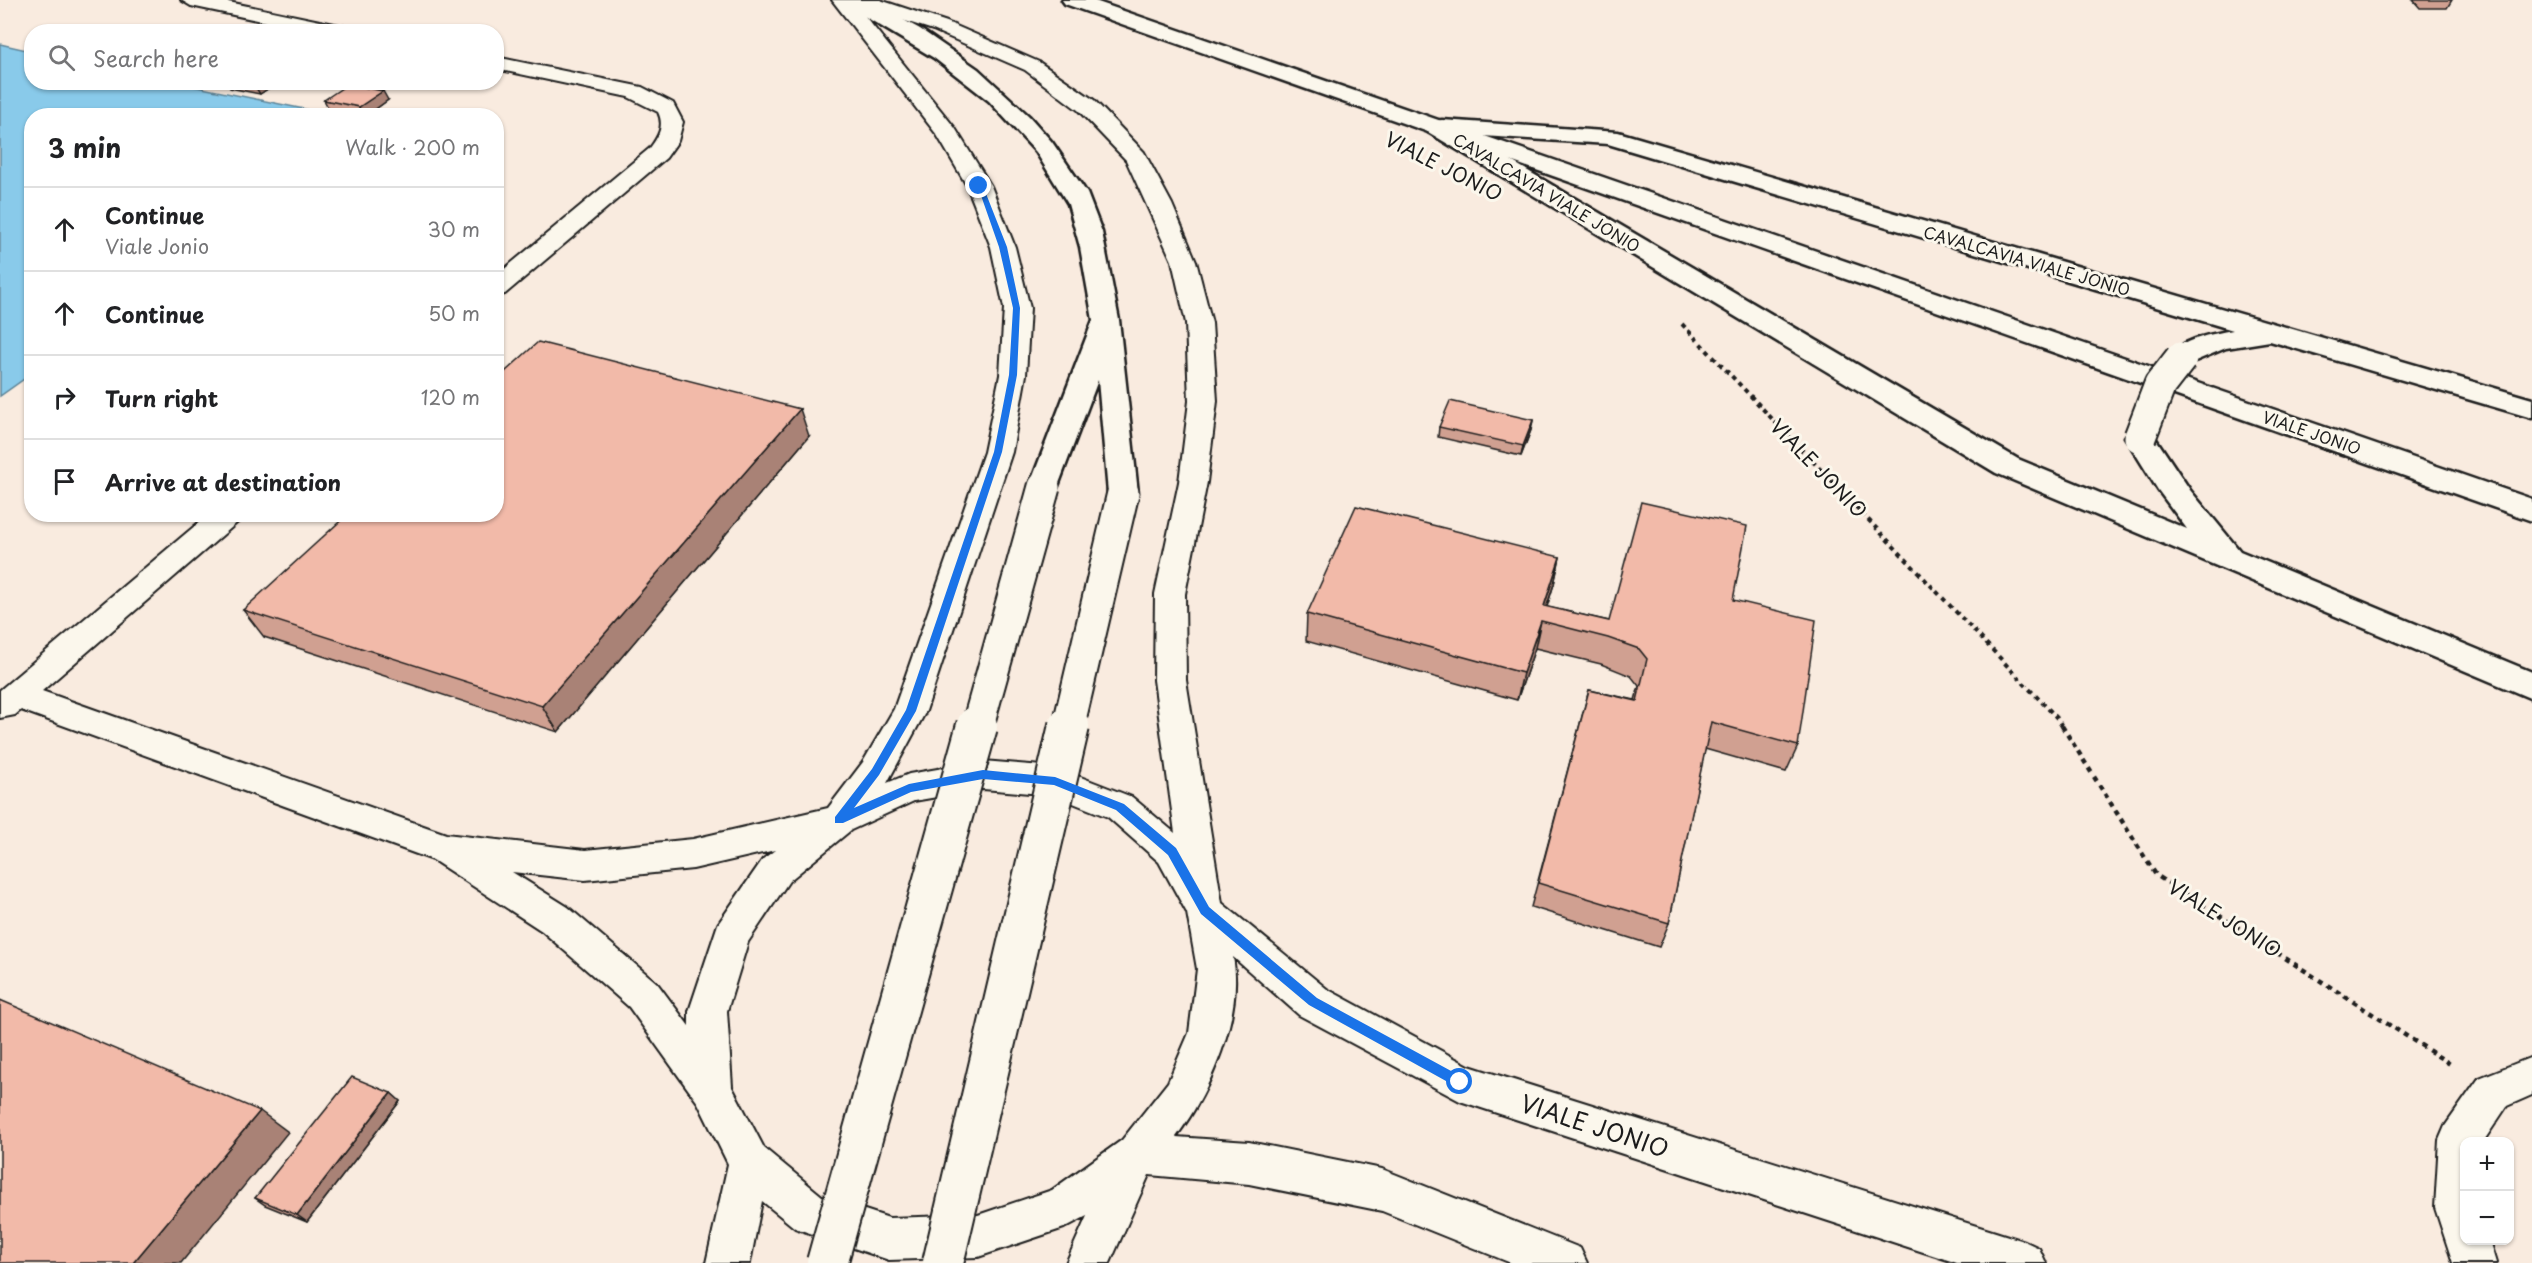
<!DOCTYPE html>
<meta charset="utf-8">
<style>
:root{--surface:#fff;--page:#f6f6f6;--text:#202124;--muted:#757577;--line:#e0e0e0}
body{margin:0;font-family:"Playpen Sans",sans-serif;background:var(--page);color:var(--text)}
.controls{position:absolute;right:18px;bottom:18px;display:grid;overflow:hidden;border-radius:12px;box-shadow:0 2px 4px #0004}
.controls button{width:54px;height:54px;display:grid;place-items:center;padding:0;border:0;border-bottom:2px solid var(--line);background:var(--surface);color:var(--text);font:30px sans-serif}
.stop{position:absolute;width:18px;height:18px;margin:-14px;border:4px solid #1a73e8;border-radius:50%;background:#fff}
.stop.end{background:#1a73e8;border-color:#fff;box-shadow:0 2px 6px #0008}
.list{margin:0;padding:0;list-style:none}
h2{display:flex;justify-content:space-between;align-items:center;height:78px;margin:0;padding:0 24px;font-size:26px}
h2 small{font-size:20px;font-weight:400;color:var(--muted)}
.list li{display:grid;grid-template-columns:39px 1fr auto;gap:18px;align-items:center;box-sizing:border-box;height:84px;padding:0 24px;border-top:2px solid var(--line)}
.list b{display:block;font-size:22px;white-space:nowrap}
.list p{margin:0;font-size:20px;white-space:nowrap;color:var(--muted)}
.list em{font-size:20px;font-style:normal;color:var(--muted)}
.icon{flex:none;width:33px;height:33px;fill:none;stroke:currentColor;stroke-width:2;stroke-linecap:round;stroke-linejoin:round}
.map{position:relative;flex:none;width:2532px;height:1263px;overflow:hidden}
.search{position:absolute;background:var(--surface);box-shadow:0 2px 4px #0004;left:24px;top:24px;width:480px;height:66px;display:flex;align-items:center;gap:15px;box-sizing:border-box;padding:0 21px;border-radius:24px;color:var(--muted);font-size:22px}
.panel{position:absolute;background:var(--surface);box-shadow:0 2px 4px #0004;left:24px;top:108px;width:480px;height:414px;border-radius:24px}
.map>svg:first-child{display:block}
</style>
<div class="map">
<svg width="2532" height="1263" viewBox="0 0 2532 1263">
<rect width="100%" height="100%" fill="#f9ebdf"/>
<filter id="ink" filterUnits="userSpaceOnUse"><feTurbulence type="fractalNoise" baseFrequency=".0167" numOctaves="2"/><feDisplacementMap in="SourceGraphic" scale="12" xChannelSelector="R" yChannelSelector="G"/><feConvolveMatrix kernelMatrix="1 2 1 2 8 2 1 2 1" color-interpolation-filters="sRGB"/></filter>
<g filter="url(#ink)">
<path fill="#89caea" stroke="#5d8498" stroke-width="1.5" d="M 0,44 L 31,51 L 32,82 L 178,83 L 333,115 L 32,116 L 31,374 L 0,396 Z"/>
<g fill="none" stroke-linecap="round" stroke-linejoin="round">
<defs>
<path id="service" d="M 181,0 L 219,0 L 344,26 L 354,32 L 313,32 L 191,6 Z
M 832,0 L 880,0 L 947,22 L 1039,62 L 1094,100 L 1144,152 L 1172,204 L 1196,261 L 1212,323 L 1217,401 L 1207,482 L 1185,594 L 1186,680 L 1222,903 L 1327,989 L 1469,1066 L 2024,1241 L 2039,1248 L 2046,1263 L 1957,1263 L 1460,1101 L 1299,1015 L 1233,957 C 1244,1014 1210,1092 1176,1137 L 1249,1142 L 1382,1169 L 1580,1248 L 1587,1263 L 1511,1263 L 1382,1211 L 1249,1184 L 1149,1175 L 1110,1263 L 1066,1263 L 1087,1216 L 1064,1228 L 978,1257 L 889,1260 L 795,1228 L 762,1201 L 750,1263 L 706,1263 L 728,1164 L 698,1103 L 629,1007 L 542,931 L 433,860 L 21,710 L 15,715 L 0,718 L 0,690 L 209,514 L 243,514 L 239,521 L 42,691 L 446,834 L 585,850 L 693,839 L 828,808 L 863,762 L 894,709 L 984,452 L 1000,375 L 1004,308 L 991,247 L 967,186 L 937,135 ZM 856,5 L 933,30 L 1025,70 L 1078,110 L 1126,160 L 1172,261 L 1186,323 L 1189,401 L 1179,482 L 1155,594 L 1154,680 L 1175,833 L 1132,797 L 1055,767 L 983,761 L 909,774 L 887,783 L 926,711 L 1012,452 L 1026,375 L 1030,308 L 1015,247 L 991,186 L 955,128 ZM 983,789 L 1053,795 L 1108,817 L 1159,862 L 1187,913 L 1197,969 L 1189,1033 L 1168,1082 L 1122,1140 L 1052,1190 L 978,1215 L 889,1218 L 822,1196 L 764,1148 L 732,1087 L 727,1011 L 748,942 L 789,881 L 851,830 L 914,801 ZM 775,850 L 763,859 L 718,924 L 689,1011 L 689,1026 L 657,983 L 568,907 L 512,872 L 585,880 L 693,869 Z
M 496,57 L 642,87 L 673,103 L 683,122 L 678,141 L 666,158 L 505,294 L 496,296 L 496,276 L 650,148 C 658,137 665,126 658,112 L 628,97 L 496,69 Z
M 2532,1057 L 2532,1095 L 2507,1106 L 2483,1142 L 2464,1142 L 2464,1240 L 2490,1240 L 2497,1263 L 2453,1263 L 2435,1208 L 2439,1140 L 2445,1126 L 2479,1078 Z"/>
<path id="minor" d="M 841,0 L 867,0 L 920,29 L 978,69 L 1029,116 L 1052,142 L 1087,193 L 1102,232 L 1119,320 L 1138,493 L 1134,500 L 1123,503 L 1112,500 L 1108,493 L 1098,380 L 1055,494 L 1044,497 L 1033,494 L 1029,487 L 1093,320 L 1080,247 L 1068,204 L 1036,152 L 989,101 L 934,58 L 844,4 Z
M 1442,120 L 1618,132 L 2532,399 L 2532,418 L 2270,341 L 2226,348 L 2181,367 L 2171,364 L 2167,358 C 2180,339 2212,334 2233,330 L 1608,144 L 1467,135 L 2018,459 L 2187,529 L 2158,490 L 2125,437 L 2130,430 L 2140,427 L 2150,430 L 2190,490 L 2240,551 L 2532,672 L 2532,699 L 1996,473 L 1428,132 L 1424,127 L 1428,122 Z"/>
<path id="tertiary" d="M 1062,0 L 1092,0 L 2532,499 L 2532,521 L 1065,4 Z"/>
</defs>
<use href="#service" stroke="#1c1c1c" stroke-width="4"/>
<use href="#minor" stroke="#1c1c1c" stroke-width="5"/>
<use href="#tertiary" stroke="#1c1c1c" stroke-width="5"/>
<path stroke="#1c1c1c" stroke-width="4" stroke-dasharray="4.5 4.5" stroke-linecap="butt" d="M 1682,324 L 2057,718 L 2063,728"/>
<path stroke="#1c1c1c" stroke-width="4.5" stroke-dasharray="5 5" stroke-linecap="butt" d="M 2062,726 L 2156,875 L 2450,1064"/>
<use href="#service" fill="#fbf7ec" fill-rule="evenodd"/>
<use href="#minor" fill="#fbf7ec" fill-rule="evenodd"/>
<use href="#tertiary" fill="#fbf7ec" fill-rule="evenodd"/>
<defs>
<path id="minor-bridge-far1" d="M 2140,437 L 2160,385 L 2181,358
M 977,728 L 1044,487
M 1068,728 L 1123,493"/>
<path id="minor-bridge" d="M 827,1263 L 977,726
M 943,1263 L 1069,726"/>
</defs>
<use href="#minor-bridge-far1" stroke="#1c1c1c" stroke-width="35" stroke-linecap="butt"/>
<use href="#minor-bridge" stroke="#1c1c1c" stroke-width="44" stroke-linecap="butt"/>
<use href="#minor-bridge-far1" stroke="#fbf7ec" stroke-width="31"/>
<use href="#minor-bridge" stroke="#fbf7ec" stroke-width="40"/>
</g>
<path fill="#d0a091" stroke="#1c1c1c" stroke-width="1.5" d="M 2413,0 L 2452,0 L 2447,8 L 2420,8 Z
M 227,82 L 278,82 L 260,94 L 230,88 Z
M 324,100 L 388,100 L 366,116 L 358,116 L 329,109 Z
M 1533,420 L 1531,430 L 1521,456 L 1438,437 L 1439,427 Z
M 809,436 L 558,732 L 264,637 L 243,610 Z
M 1560,557 L 1554,584 L 1547,607 L 1609,621 L 1733,600 L 1798,746 L 1786,772 L 1705,749 L 1669,923 L 1659,947 L 1531,907 L 1589,690 L 1635,700 L 1639,686 L 1631,676 L 1601,664 L 1535,648 L 1517,700 L 1306,641 L 1307,614 Z
M 391,1093 L 400,1101 L 307,1222 L 265,1205 L 255,1198 Z"/>
<path fill="#a98276" stroke="#1c1c1c" stroke-width="1.5" d="M 258,82 L 278,82 L 260,94 L 254,85 Z
M 383,91 L 388,100 L 366,116 L 363,116 L 359,107 Z
M 800,409 L 809,436 L 558,732 L 542,706 Z
M 1533,420 L 1531,430 L 1521,456 L 1523,446 Z
M 1560,557 L 1554,584 L 1542,621 L 1544,606 Z
M 1541,621 L 1535,648 L 1517,700 L 1523,673 Z
M 391,1093 L 400,1101 L 307,1222 L 297,1215 Z
M 260,1111 L 288,1132 L 181,1263 L 133,1263 Z"/>
<path fill="#f2baa9" stroke="#1c1c1c" stroke-width="1.5" d="M 245,82 L 258,82 L 254,85 Z
M 348,84 L 383,91 L 359,107 L 324,100 Z
M 538,342 L 800,409 L 542,706 L 243,610 L 348,514 L 496,514 L 496,380 Z
M 1450,401 L 1533,420 L 1523,446 L 1439,427 Z
M 1641,502 L 1747,526 L 1733,600 L 1816,620 L 1798,746 L 1711,722 L 1669,923 L 1538,883 L 1589,690 L 1637,701 L 1647,659 L 1639,649 L 1608,638 L 1541,621 L 1523,673 L 1307,614 L 1356,506 L 1560,557 L 1544,606 L 1609,621 Z
M 0,1000 L 260,1111 L 133,1263 L 0,1263 Z
M 352,1077 L 391,1093 L 297,1215 L 255,1198 Z"/>
</g>
<path fill="#1a73e8" d="M 977,184 L 983,186 L 1007,247 L 1020,308 L 1017,375 L 1002,452 L 916,711 L 879,775 L 854,808 L 909,784 L 983,770 L 1055,777 L 1124,804 L 1176,848 L 1209,907 L 1317,998 L 1464,1078 L 1464,1086 L 1455,1086 L 1309,1005 L 1201,914 L 1168,855 L 1116,810 L 1054,785 L 983,779 L 911,792 L 843,823 L 835,823 L 835,817 L 872,769 L 906,710 L 994,452 L 1009,375 L 1013,308 L 999,247 Z"/>
<g text-anchor="middle" dominant-baseline="central" stroke-width="6" stroke-linejoin="round" paint-order="stroke">
<g font-size="16" fill="#1c1c1c" stroke="#fbf7ec">
<text transform="translate(1547 192) rotate(31)">CAVALCAVIA VIALE JONIO</text>
<text transform="translate(2027 260) rotate(16)">CAVALCAVIA VIALE JONIO</text>
<text transform="translate(2312 432) rotate(19)">VIALE JONIO</text>
</g>
<g font-size="20" fill="#1c1c1c" stroke="#fbf7ec">
<text transform="translate(1444 166) rotate(27)">VIALE JONIO</text>
<text transform="translate(1819 468) rotate(46)">VIALE JONIO</text>
<text transform="translate(2225 918) rotate(32)">VIALE JONIO</text>
</g>
<g font-size="24" fill="#1c1c1c" stroke="#fbf7ec">
<text transform="translate(1595 1125) rotate(18)">VIALE JONIO</text>
</g>
</g>
</svg>
<div class="controls">
<button>+</button>
<button>−</button>
</div>
<div class="stop" style="left:1460px;top:1082px"></div>
<div class="stop end" style="left:979px;top:186px"></div>
<div class="search"><svg class="icon" aria-label="search" viewBox="0 0 24 24"><circle cx="10" cy="10" r="6"/><path d="M15 15l6 6"/></svg>Search here</div>
<section class="panel">
<h2>3 min<small>Walk · 200 m</small></h2>
<ul class="list">
<li><svg class="icon" aria-label="ahead" viewBox="0 0 24 24"><path d="M12 20V5M6 11l6-6 6 6"/></svg><div><b>Continue</b><p>Viale Jonio</p></div><em>30 m</em></li>
<li><svg class="icon" aria-label="ahead" viewBox="0 0 24 24"><path d="M12 20V5M6 11l6-6 6 6"/></svg><div><b>Continue</b></div><em>50 m</em></li>
<li><svg class="icon" aria-label="right" viewBox="0 0 24 24"><path d="M7 20v-9h11M14 6l5 5-5 5"/></svg><div><b>Turn right</b></div><em>120 m</em></li>
<li><svg class="icon" aria-label="arrive" viewBox="0 0 24 24"><path d="M6 21V4h12l-3 4 3 4H6"/></svg><div><b>Arrive at destination</b></div></li>
</ul>
</section>
</div>
